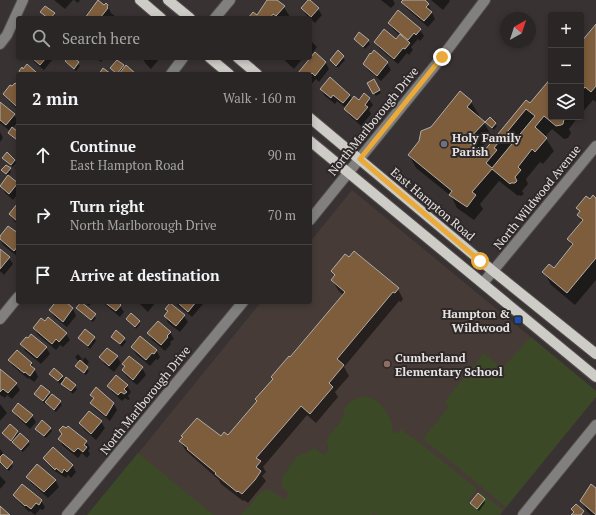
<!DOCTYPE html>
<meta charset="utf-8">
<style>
:root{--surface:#2a2626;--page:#322e2e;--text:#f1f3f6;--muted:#a5a5a7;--line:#464343}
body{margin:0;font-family:"PT Serif",serif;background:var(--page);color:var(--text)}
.controls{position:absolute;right:12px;top:12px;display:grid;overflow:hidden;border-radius:4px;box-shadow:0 2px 6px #0003}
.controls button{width:36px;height:36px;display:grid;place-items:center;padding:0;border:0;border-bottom:1px solid var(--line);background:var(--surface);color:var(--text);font:20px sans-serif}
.compass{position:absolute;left:500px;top:12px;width:36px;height:36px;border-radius:50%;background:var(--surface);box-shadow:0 2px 6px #0003;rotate:39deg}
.stop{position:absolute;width:12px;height:12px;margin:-9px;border:3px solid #eaaa39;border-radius:50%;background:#fff}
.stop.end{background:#eaaa39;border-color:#fff;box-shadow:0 1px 4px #0008}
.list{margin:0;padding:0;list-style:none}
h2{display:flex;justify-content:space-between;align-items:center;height:52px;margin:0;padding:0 16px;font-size:17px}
h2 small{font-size:13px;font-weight:400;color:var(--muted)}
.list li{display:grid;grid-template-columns:26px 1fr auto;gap:12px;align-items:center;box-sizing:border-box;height:60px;padding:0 16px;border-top:1px solid var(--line)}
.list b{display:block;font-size:15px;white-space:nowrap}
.list p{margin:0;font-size:13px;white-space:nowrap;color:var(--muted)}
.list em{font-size:13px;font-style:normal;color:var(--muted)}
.icon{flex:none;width:22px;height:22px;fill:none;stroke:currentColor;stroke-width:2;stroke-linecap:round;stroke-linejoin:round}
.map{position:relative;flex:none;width:596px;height:515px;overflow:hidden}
.search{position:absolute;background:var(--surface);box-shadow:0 2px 6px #0003;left:16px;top:16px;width:296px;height:44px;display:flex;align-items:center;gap:10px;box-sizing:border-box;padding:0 14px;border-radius:4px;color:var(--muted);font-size:15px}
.panel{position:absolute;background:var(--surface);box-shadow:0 2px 6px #0003;left:16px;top:72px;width:296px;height:232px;border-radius:4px}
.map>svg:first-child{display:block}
</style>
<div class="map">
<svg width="596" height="515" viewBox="0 0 596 515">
<rect width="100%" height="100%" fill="#383332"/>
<path fill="#463b37" d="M 352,190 L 596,391 L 596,397 L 500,515 L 88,515 L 261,302 L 310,302 L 310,242 Z"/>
<path fill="#3b4926" d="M 531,337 L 596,391 L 596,397 L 506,507 L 423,439 L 449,406 L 444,402 L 484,353 L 502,368 Z
M 362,396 C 381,398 392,415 393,433 L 399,432 L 400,429 L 420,443 L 476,488 L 476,491 L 468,500 L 470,503 L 477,509 L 479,494 L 481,492 L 503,510 L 500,515 L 376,515 L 374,513 L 372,515 L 241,515 L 260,493 C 270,486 276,494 284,500 L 289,493 L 283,488 L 281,484 L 282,477 L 296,457 L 315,448 L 324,455 C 329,450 329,446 326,440 L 343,418 L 344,409 L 349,403 Z
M 138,453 L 214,515 L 87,515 Z"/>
<path fill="#0007" d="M 54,0 L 73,0 L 65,9 Z
M 74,0 L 80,0 L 78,3 Z
M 269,0 L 276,0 L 284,7 L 290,17 L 288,18 L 249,18 L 257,16 Z
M 381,0 L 393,0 L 395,4 L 391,8 Z
M 404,0 L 423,0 L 428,4 L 435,19 L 428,27 L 406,8 L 402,2 Z
M 431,0 L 449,0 L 450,1 L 443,10 Z
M 104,6 L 108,6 L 111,13 L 117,18 L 86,18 Z
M 302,8 L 318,9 L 322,15 L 315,23 L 306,15 Z
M 43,14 L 54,14 L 56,17 L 48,18 Z
M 389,23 L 420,30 L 424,36 L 420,41 L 418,39 L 411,47 L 413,50 L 409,55 L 407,53 L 398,64 L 379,48 L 375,42 L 396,41 L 400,36 L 393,29 Z
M 596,25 L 596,102 L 593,100 L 581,114 L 581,43 Z
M 355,39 L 368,41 L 370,44 L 365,49 Z
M 310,40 L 317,47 L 311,55 L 310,54 Z
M 338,52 L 345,60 L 338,68 L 331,60 Z
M 374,52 L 387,63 L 391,70 L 381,81 L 368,70 L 364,64 Z
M 315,54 L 326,63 L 329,69 L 319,82 L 316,79 L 310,86 L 310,74 L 299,74 Z
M 32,58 L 52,58 L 53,59 L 44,70 L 35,63 Z
M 69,58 L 72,58 L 80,66 L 76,71 L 66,62 Z
M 96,58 L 104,58 L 101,62 Z
M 142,58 L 160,58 L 151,69 L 146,64 Z
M 282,58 L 303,58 L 294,69 Z
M 123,66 L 125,69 L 135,74 L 116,74 L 111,69 Z
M 551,79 L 551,117 L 578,117 L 569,129 L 571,133 L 568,138 L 564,139 L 552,129 L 545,137 L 554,151 L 543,164 L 540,162 L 526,179 L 528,184 L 522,191 L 524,194 L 521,196 L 519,195 L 518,196 L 499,181 L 480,204 L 483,209 L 474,220 L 457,208 L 451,196 L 416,168 L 409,155 L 461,93 L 471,102 L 479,115 L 477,117 L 484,123 L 492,136 L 480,149 L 484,153 L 530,104 Z
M 373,81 L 381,93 L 376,96 L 368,84 Z
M 18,86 L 18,110 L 8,100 L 4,94 Z
M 321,90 L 350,95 L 352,100 L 359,101 L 369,99 L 373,105 L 369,110 L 371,114 L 361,126 L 349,115 L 346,108 L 337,101 L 335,104 L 325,96 Z
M 0,103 L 14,115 L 18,121 L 12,129 L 18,133 L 18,142 L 11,136 L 9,133 L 10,131 L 0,123 Z
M 487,122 L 495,124 L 497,126 L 494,130 Z
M 0,132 L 3,138 L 0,142 Z
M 4,158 L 15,160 L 16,163 L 13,167 Z
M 18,164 L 18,172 L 15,168 Z
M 10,169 L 11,172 L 8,176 L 3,170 Z
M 17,184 L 18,194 L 13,200 L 5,193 L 1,186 Z
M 596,199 L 596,280 L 575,305 L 551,285 L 544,272 L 554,270 L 572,247 L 568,239 L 582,222 L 578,215 L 580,213 L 577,208 L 590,201 Z
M 18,206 L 18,225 L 14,221 L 10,215 Z
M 18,235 L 18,257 L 3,245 L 0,239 L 0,237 Z
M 0,250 L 9,258 L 13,264 L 4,275 L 0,271 Z
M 332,271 L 398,289 L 403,299 L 401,302 L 399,301 L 344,367 L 349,376 L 335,392 L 338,397 L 316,423 L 307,415 L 263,467 L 266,472 L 262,476 L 266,481 L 248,503 L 244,500 L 243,501 L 221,484 L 219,480 L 186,451 L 180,441 L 228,436 L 258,401 L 290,358 L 343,295 L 338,290 L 332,280 L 335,277 Z
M 56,302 L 64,302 L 73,309 L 76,316 L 67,327 L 54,317 L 50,310 Z
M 74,302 L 83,302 L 81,304 L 96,318 L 93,322 L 79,311 L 77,308 L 79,306 Z
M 84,302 L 93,302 L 89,306 Z
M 102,302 L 116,302 L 120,306 L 124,312 L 120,317 Z
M 138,302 L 154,302 L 155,303 L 148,312 Z
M 174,302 L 202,302 L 203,304 L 192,317 Z
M 170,304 L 184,316 L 188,322 L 180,332 L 168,323 L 165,316 L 168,312 L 166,309 Z
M 127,319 L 139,321 L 140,324 L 136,329 Z
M 45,323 L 66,334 L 70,340 L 63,347 L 60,345 L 56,350 L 38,335 L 34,329 Z
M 170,332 L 174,339 L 170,342 L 171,344 L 165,351 L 152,340 L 148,333 Z
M 112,337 L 124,339 L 126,342 L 122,347 Z
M 79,338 L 94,338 L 96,341 L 90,349 Z
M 22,344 L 46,347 L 50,354 L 41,364 L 25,351 Z
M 132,348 L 156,350 L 160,357 L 158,360 L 156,359 L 150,366 L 136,354 Z
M 17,352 L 32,364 L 35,370 L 38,377 L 34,382 L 29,378 L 28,379 L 13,366 L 9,360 Z
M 78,354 L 83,360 L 85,357 L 89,362 L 86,366 L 82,359 L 80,362 L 89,371 L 86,375 L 78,369 L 79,362 L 75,357 Z
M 101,357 L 117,357 L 121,363 L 114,372 L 104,364 Z
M 129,357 L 142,368 L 146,375 L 137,385 L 127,377 L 123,371 L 126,368 L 123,364 Z
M 0,370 L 16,384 L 20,390 L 12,399 L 7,395 L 5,398 L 0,395 Z
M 51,374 L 62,376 L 65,381 L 75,386 L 77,389 L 73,394 L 64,387 L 61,382 L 60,384 Z
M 109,386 L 127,386 L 131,392 L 128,396 L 130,399 L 128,400 L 125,398 L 122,401 L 112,392 Z
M 41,387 L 49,393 L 51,397 L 60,402 L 62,405 L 56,412 L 48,406 L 46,402 L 45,404 L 35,394 Z
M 96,389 L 114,404 L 117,410 L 110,421 L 95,409 L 92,403 L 94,400 L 91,395 Z
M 0,404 L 7,413 L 0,421 Z
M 13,411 L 32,416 L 36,422 L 30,429 L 17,417 Z
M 101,422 L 105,428 L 96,440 L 84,430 L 80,423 Z
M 10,426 L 30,444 L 23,452 L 3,433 Z
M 69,427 L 86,442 L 90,448 L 88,451 L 90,454 L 87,458 L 82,453 L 78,458 L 63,446 L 59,439 L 63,435 L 60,431 L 66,430 Z
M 50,428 L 52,431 L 46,438 L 36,429 Z
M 0,449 L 4,454 L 3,455 L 13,466 L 9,471 L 0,463 Z
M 44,458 L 73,466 L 76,472 L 71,478 L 68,475 L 66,478 L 53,470 Z
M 0,476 L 6,482 L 0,489 Z
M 28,477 L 55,480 L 59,487 L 48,498 L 31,483 Z
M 22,485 L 41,501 L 45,507 L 43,510 L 40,509 L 35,515 L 30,511 L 29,512 L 18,501 L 14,495 Z
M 596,490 L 596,515 L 591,515 L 587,511 L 581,501 Z
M 484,500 L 485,503 L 479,511 L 471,503 Z"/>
<path fill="#7d5d3c" stroke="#b0aca8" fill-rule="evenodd" d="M 98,0 L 104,5 L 106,3 L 108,5 L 107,7 L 108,8 L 100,18 L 85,18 Z
M 267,0 L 277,0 L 285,6 L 276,16 L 273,14 L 270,18 L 248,18 L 253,12 L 257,15 Z
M 308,0 L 310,0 L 319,8 L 311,17 L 301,8 Z
M 403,0 L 425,0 L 429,4 L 426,7 L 432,12 L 424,21 L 401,2 Z
M 45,6 L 55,13 L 51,18 L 48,18 L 40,12 Z
M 398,10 L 421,29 L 416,35 L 414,33 L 408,40 L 388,23 Z
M 596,24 L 596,86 L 591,92 L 585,87 L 581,92 L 581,42 Z
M 384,29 L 396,39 L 400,34 L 410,43 L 405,49 L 403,48 L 394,59 L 374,42 Z
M 359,32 L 369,40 L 363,47 L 354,39 Z
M 338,50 L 344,56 L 336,66 L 330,60 Z
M 374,50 L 388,62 L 377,76 L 363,64 L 370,53 L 371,54 Z
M 315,52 L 326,62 L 315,76 L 312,73 L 310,75 L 310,74 L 299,74 L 298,73 Z
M 32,58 L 46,58 L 40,65 Z
M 68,58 L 74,58 L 79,62 L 74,69 L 65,61 Z
M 117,60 L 124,65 L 117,74 L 110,68 Z
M 27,64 L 37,73 L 36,74 L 19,74 L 20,73 L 19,71 L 22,67 L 23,69 Z
M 126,65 L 136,74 L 119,74 Z
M 103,68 L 111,74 L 99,74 Z
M 330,77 L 350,95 L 343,103 L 333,95 L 331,98 L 320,89 Z
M 551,78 L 551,117 L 563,117 L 564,119 L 563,124 L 561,125 L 556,126 L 544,116 L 535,127 L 547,138 L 535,152 L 532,149 L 518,167 L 521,170 L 515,177 L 517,181 L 515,183 L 511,183 L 510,184 L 492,169 L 472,192 L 476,195 L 467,207 L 449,195 L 452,191 L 408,155 L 419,141 L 421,131 L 431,127 L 460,91 L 472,101 L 467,107 L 485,122 L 467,141 L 477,149 L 479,147 L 484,151 L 526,100 L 530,103 ZM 526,109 L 535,116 L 492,168 L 486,163 L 497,150 L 494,148 Z
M 374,79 L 380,90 L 373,94 L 367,83 Z
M 15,83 L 18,85 L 18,103 L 16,106 L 3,94 L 10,85 L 12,86 Z
M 364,93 L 370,98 L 365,105 L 368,107 L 357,120 L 344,109 L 354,96 L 359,100 Z
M 0,102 L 15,114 L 6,125 L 0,120 Z
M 490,117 L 496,123 L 492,128 L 485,122 Z
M 12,127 L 18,132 L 17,140 L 8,133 Z
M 7,152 L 15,160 L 11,165 L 2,158 Z
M 6,165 L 11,168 L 6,174 L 1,170 Z
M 8,175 L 18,183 L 9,194 L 0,186 Z
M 593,195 L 596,198 L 596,258 L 567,293 L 542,272 L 549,264 L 554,268 L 573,244 L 567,239 L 583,220 L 577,215 L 580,211 L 576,208 L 586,196 L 590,199 Z
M 17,204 L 18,205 L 18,222 L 9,214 Z
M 8,226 L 18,233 L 18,246 L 14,251 L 0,239 L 0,236 Z
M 0,249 L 10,257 L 0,269 Z
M 354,251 L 399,288 L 395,293 L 393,292 L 337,359 L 344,365 L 329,383 L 333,387 L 310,414 L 301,406 L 256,458 L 261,461 L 256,467 L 261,471 L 255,480 L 242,494 L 238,491 L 237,492 L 215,474 L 216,473 L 187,449 L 188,448 L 179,441 L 183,437 L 181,436 L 197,418 L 221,436 L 224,432 L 228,435 L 257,401 L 255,399 L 273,379 L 271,377 L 289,356 L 290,357 L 307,337 L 345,292 L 331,280 L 335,275 L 331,271 L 345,254 L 349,257 Z
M 54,302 L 66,302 L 73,308 L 63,322 L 49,310 L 54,304 L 53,303 Z
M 81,302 L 96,314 L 91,320 L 76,308 Z
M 104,302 L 118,302 L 121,305 L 116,311 Z
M 177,302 L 196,302 L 188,312 Z
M 170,303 L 185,315 L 176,326 L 164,316 L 168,311 L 165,309 Z
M 131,313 L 140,321 L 135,327 L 126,319 Z
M 48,317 L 67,333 L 59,342 L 56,339 L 52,344 L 33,328 L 41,318 L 45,321 Z
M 158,321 L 171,332 L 167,336 L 168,337 L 161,345 L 147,333 Z
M 85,329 L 95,337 L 88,346 L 78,338 Z
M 116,330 L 125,338 L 120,344 L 111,337 Z
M 31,334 L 47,347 L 37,358 L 20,344 L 26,337 L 28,338 Z
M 140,336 L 157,350 L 154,354 L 152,353 L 146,360 L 131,347 Z
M 107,348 L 118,356 L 109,366 L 99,357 Z
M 17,350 L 32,363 L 30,365 L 35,369 L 30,376 L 25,372 L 24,373 L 8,360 Z
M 129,356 L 143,367 L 133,380 L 122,370 L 125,366 L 122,364 Z
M 80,360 L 88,367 L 84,373 L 75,366 Z
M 54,368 L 63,376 L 58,381 L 49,374 Z
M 0,369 L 17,383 L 8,393 L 3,389 L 0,392 Z
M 116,375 L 128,385 L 124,389 L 127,392 L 124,394 L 121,392 L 118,395 L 107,386 Z
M 66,377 L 76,385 L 71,391 L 61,384 Z
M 41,385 L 50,392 L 43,401 L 34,394 Z
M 96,387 L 114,403 L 106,416 L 90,403 L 94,398 L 90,395 Z
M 52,394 L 61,401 L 54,410 L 45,402 Z
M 18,403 L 33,415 L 26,423 L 12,411 Z
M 89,411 L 102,421 L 91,434 L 79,423 Z
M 42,420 L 51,428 L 44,436 L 35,429 Z
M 10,424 L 18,431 L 11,441 L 2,433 Z
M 63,426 L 66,428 L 68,426 L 87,441 L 84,445 L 87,447 L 83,452 L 78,448 L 74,452 L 58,439 L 62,434 L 59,430 Z
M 20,433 L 29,441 L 21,450 L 12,442 Z
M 53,447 L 73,465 L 67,472 L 64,469 L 62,473 L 56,468 L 55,470 L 43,458 Z
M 3,454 L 13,462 L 7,469 L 0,462 L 0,457 Z
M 37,464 L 56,480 L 44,492 L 26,477 Z
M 22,484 L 42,500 L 39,505 L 36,503 L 31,509 L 26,505 L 25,506 L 13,495 Z
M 591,484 L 596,488 L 596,515 L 580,501 Z
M 478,493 L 485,499 L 477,509 L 470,503 Z
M 576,504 L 584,511 L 581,515 L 571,515 L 574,512 L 571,509 Z
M 0,506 L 10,515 L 0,515 Z"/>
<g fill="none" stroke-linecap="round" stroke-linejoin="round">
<defs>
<path id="minor" d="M 215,18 L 230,0
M 0,44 L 7,35 L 23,0
M 171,74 L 183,58
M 310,220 L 442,57 L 485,0
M 483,283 L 596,146
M 0,319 L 18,297
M 67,515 L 243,302
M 523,515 L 596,425"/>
<path id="major" d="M 140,0 L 161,18
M 168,0 L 190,18
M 210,58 L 229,74
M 238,58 L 257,74
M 310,118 L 493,271 L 596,354
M 310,141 L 596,377"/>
</defs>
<use href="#minor" stroke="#544f4e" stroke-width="12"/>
<use href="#major" stroke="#544f4e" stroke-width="12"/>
<use href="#minor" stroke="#81807e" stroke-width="10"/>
<use href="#major" stroke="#ceccc7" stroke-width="10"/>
</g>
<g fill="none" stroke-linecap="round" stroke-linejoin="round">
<path stroke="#eaaa39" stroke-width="5" d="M 442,57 L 360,159 L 480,261"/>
</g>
<circle fill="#6b7280" stroke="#2e2928" stroke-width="1.5" cx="444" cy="144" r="4"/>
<rect fill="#1a4fb4" stroke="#2e2928" stroke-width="1.5" x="514" y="316" width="8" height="8" rx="2"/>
<circle fill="#8d6e63" stroke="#2e2928" stroke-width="1.5" cx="387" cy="364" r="4"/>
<g text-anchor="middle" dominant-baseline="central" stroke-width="4" stroke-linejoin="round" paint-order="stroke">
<g font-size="12" fill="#e6e3e2" stroke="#2e2928">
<text transform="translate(373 121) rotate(-51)">North Marlborough Drive</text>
<text transform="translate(537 197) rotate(-51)">North Wildwood Avenue</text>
<text transform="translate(433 204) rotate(40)">East Hampton Road</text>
<text transform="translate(145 400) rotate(-51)">North Marlborough Drive</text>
</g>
<g font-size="12" font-weight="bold" fill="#e6e3e2" stroke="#2e2928" text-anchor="start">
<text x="452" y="137">Holy Family<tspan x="452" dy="14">Parish</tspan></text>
<text x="510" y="313" text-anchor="end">Hampton &amp;<tspan x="510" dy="14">Wildwood</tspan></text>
<text x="395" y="357">Cumberland<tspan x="395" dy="14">Elementary School</tspan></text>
</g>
</g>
</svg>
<div class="controls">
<button>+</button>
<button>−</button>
<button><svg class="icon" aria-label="layers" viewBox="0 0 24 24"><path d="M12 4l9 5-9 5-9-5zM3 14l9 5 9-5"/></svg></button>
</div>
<svg class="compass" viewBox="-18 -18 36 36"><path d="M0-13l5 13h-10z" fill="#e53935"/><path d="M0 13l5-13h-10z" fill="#a5a5a7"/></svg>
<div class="stop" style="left:480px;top:261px"></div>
<div class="stop end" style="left:442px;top:57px"></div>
<div class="search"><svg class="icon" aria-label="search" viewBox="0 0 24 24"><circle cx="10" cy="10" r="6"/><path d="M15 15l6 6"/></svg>Search here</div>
<section class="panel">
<h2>2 min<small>Walk · 160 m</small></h2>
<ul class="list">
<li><svg class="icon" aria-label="ahead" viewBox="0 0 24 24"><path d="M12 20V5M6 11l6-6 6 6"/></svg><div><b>Continue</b><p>East Hampton Road</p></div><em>90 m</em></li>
<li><svg class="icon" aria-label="right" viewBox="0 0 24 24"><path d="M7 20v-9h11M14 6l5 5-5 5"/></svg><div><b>Turn right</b><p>North Marlborough Drive</p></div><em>70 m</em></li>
<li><svg class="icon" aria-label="arrive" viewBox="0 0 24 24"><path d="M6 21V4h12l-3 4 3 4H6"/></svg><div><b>Arrive at destination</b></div></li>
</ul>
</section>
</div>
